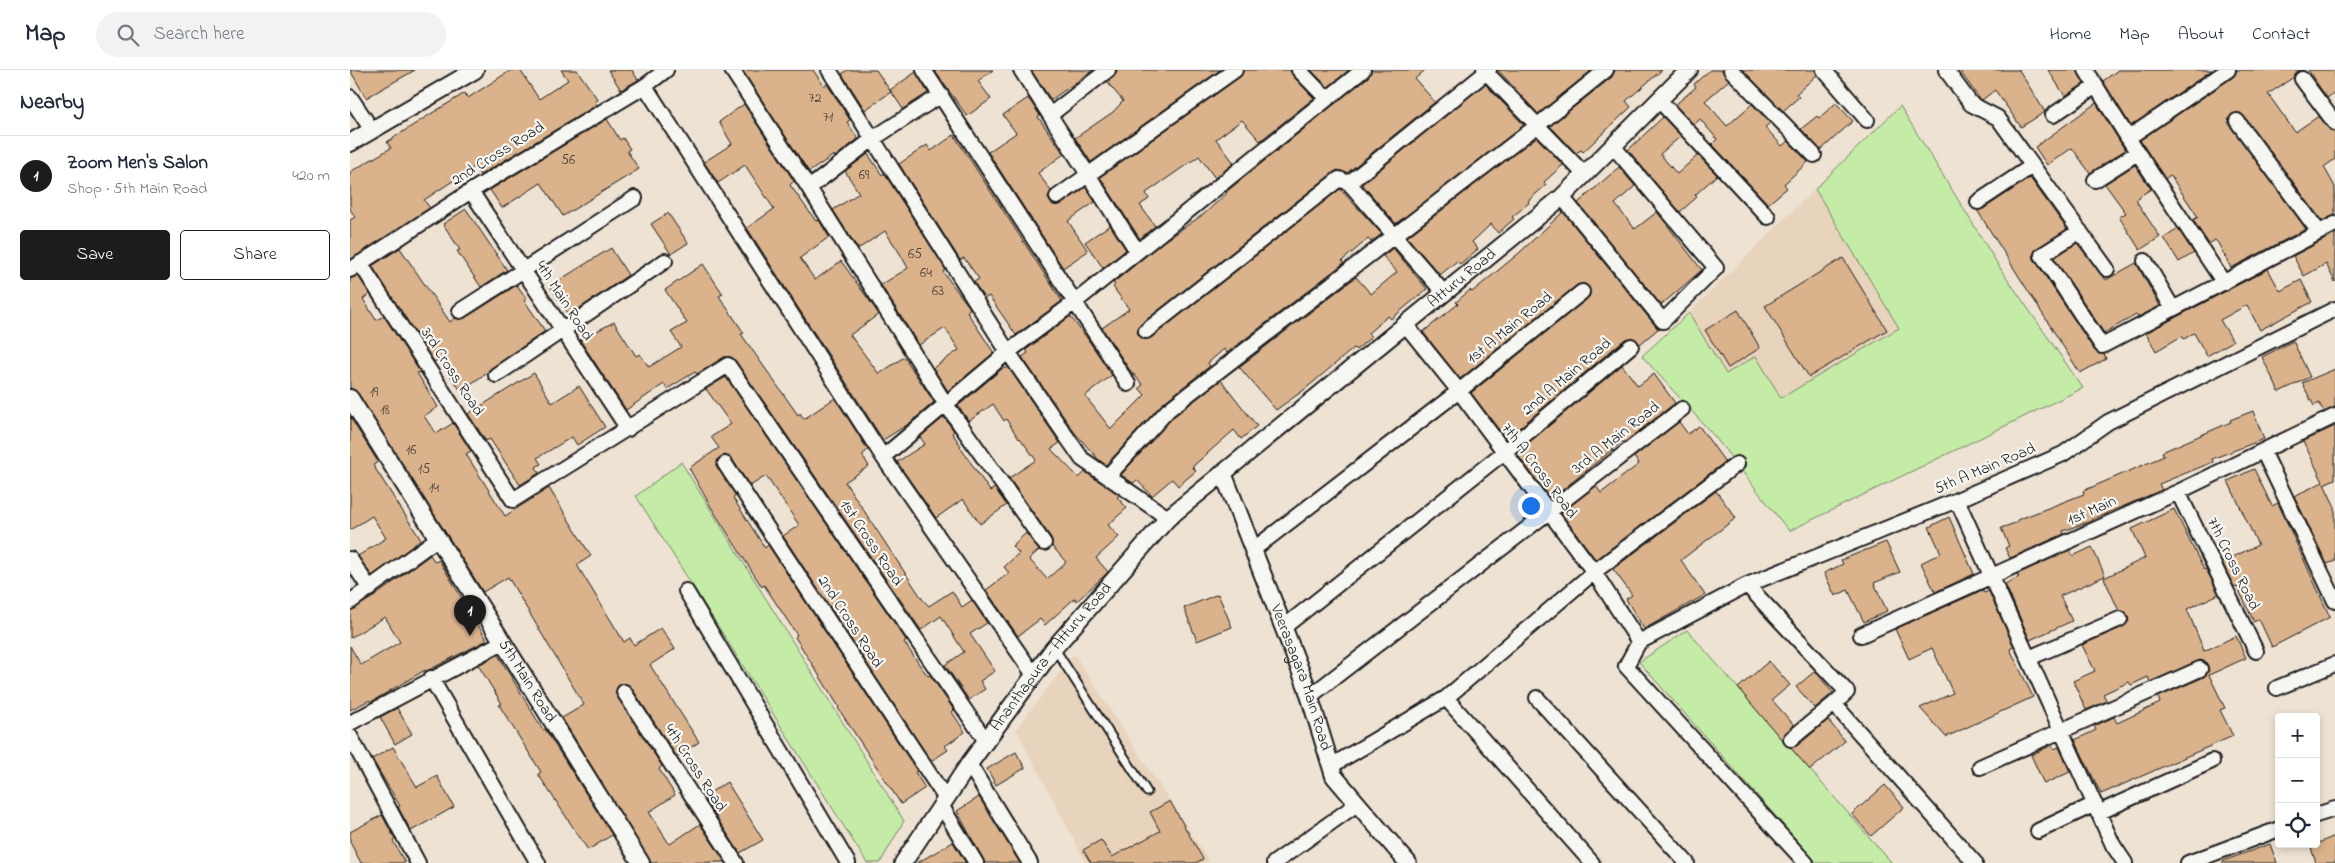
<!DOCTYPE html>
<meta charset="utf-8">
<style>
:root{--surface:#fff;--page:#f2f2f3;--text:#1f2937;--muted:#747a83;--line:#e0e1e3;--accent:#1c1c1c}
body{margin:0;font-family:"Indie Flower",sans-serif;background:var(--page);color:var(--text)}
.controls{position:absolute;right:15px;bottom:15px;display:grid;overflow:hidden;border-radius:5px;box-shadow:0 2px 8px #0003}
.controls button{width:45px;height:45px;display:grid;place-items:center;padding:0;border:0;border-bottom:1px solid var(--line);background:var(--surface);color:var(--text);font:25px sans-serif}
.you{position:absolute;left:1180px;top:435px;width:18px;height:18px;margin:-12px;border:4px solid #fff;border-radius:50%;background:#1a73e8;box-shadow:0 0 0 8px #1a73e833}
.badge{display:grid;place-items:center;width:32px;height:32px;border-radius:50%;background:var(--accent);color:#fff;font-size:16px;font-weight:700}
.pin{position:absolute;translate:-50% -41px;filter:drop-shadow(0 1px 2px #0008)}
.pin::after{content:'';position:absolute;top:26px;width:18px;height:15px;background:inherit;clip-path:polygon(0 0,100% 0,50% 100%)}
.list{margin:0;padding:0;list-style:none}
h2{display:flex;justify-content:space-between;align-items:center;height:65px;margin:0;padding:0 20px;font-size:21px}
h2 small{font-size:16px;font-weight:400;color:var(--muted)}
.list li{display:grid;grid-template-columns:32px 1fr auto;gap:15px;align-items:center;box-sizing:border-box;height:80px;padding:0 20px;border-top:1px solid var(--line)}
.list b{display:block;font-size:19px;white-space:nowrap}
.list p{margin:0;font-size:16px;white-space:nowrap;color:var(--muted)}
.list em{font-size:16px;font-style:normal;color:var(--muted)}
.actions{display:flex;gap:10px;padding:15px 20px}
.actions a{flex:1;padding:11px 0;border:1px solid var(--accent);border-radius:5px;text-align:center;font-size:18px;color:var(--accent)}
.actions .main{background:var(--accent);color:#fff}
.icon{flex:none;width:28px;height:28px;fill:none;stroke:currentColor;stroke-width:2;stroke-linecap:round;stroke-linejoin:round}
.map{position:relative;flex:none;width:1985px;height:793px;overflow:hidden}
header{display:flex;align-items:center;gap:30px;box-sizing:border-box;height:70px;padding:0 25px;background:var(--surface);border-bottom:1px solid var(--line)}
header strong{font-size:24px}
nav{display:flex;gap:28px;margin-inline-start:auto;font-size:18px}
.search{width:350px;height:45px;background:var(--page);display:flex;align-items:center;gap:12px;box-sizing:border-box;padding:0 18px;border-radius:28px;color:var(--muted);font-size:19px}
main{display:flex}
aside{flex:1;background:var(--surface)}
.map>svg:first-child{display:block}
</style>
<header>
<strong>Map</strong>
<div class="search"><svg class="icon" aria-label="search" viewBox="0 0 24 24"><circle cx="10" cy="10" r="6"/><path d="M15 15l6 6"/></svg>Search here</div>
<nav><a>Home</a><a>Map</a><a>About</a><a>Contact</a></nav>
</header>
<main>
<aside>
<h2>Nearby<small></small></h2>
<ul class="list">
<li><span class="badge">1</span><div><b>Zoom Men's Salon</b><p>Shop · 5th Main Road</p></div><em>420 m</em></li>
</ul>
<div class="actions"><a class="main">Save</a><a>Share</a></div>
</aside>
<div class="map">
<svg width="1985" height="793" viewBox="0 0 1985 793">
<rect width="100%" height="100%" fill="#eee2d3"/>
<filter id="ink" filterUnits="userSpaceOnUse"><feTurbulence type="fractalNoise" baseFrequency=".02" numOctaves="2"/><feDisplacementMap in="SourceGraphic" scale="10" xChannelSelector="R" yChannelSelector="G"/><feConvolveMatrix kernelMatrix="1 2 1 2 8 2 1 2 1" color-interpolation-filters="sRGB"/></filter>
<g filter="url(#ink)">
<path fill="#e8d4bd" d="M 1465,119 L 1549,258 L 1431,328 L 1376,304 L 1339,243 Z
M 724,584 L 859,791 L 855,793 L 736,793 L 666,659 Z"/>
<path fill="#c4eca7" stroke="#708462" d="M 1550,36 L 1652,201 L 1733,318 L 1439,461 L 1365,367 L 1292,286 L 1339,243 L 1376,304 L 1406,286 L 1431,328 L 1549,258 L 1465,119 Z
M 331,392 L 554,751 L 530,793 L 517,793 L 286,426 Z
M 1337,560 L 1542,793 L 1467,793 L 1289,592 Z"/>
<path fill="#dab28b" stroke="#1c1c1c" d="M 0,0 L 65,0 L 16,28 Z
M 161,0 L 170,0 L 189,29 L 218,10 L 211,0 L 227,0 L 248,30 L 245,32 L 247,35 L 130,105 L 124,97 L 74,130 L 80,138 L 0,190 L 0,150 L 5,147 L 0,139 L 0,102 L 41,78 L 37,72 L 79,45 L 115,23 L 118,28 Z
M 258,0 L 282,0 L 288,10 L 271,20 Z
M 392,0 L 463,0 L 474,16 L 477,14 L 500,50 L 497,52 L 508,69 L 485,87 L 484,85 L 459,102 Z
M 497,0 L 526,0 L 541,22 L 515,40 L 492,4 Z
M 584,0 L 643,0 L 628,11 L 641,29 L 617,46 Z
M 681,0 L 743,0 L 701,30 Z
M 767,0 L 870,0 L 741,92 L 725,68 L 763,42 L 773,31 L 757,12 L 764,7 Z
M 894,0 L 940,0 L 943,6 L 964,28 L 910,71 L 892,50 L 866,69 L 884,93 L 865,108 L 849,86 L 796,123 L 799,129 L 790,135 L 805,156 L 790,169 L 750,107 L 890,7 Z
M 961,0 L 999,0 L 978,17 Z
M 1022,0 L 1075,0 L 1065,9 L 1085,32 L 997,103 L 988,100 L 984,102 L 791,254 L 787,263 L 793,269 L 801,268 L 990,119 L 1032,164 L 1021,172 L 1018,169 L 992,191 L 994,193 L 877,283 L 874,279 L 858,293 L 860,296 L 812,334 L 756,395 L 749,390 L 725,363 L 672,287 L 678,283 L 676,280 L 720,246 L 737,268 L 762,305 L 735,326 L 761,359 L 795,325 L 789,318 L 793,315 L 779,299 L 752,258 L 779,239 L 763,217 L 765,215 L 763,213 L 814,171 L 854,144 L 877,123 L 876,122 L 1018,7 Z
M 1148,0 L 1242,0 L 1188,44 Z
M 1265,0 L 1312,0 L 1276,31 L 1281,37 L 1233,82 L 1231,80 L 1226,83 L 1200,56 L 1262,7 Z
M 1360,0 L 1372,0 L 1379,10 L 1355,31 L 1377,56 L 1402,34 L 1420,53 L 1415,57 L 1432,76 L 1438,71 L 1458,92 L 1434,114 L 1437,118 L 1418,134 L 1362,74 L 1367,69 L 1350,49 L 1344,55 L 1325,35 L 1346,17 L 1344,14 Z
M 1393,0 L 1465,0 L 1467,5 L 1446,24 L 1449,27 L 1433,41 Z
M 1609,0 L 1669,0 L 1695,42 L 1671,57 L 1645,20 L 1632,30 L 1629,28 Z
M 1698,0 L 1727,0 L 1734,14 L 1715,26 Z
M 1768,0 L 1862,0 L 1781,56 L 1753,11 Z
M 1887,0 L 1954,0 L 1947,2 L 1944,7 L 1918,24 L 1945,62 L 1969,46 L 1978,58 L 1985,63 L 1985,89 L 1974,97 L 1985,117 L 1985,145 L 1972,151 L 1894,46 L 1890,43 L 1882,44 L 1879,48 L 1880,56 L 1956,159 L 1881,198 L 1868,173 L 1865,170 L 1859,174 L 1843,150 L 1848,147 L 1820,105 L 1815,109 L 1790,70 L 1883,7 Z
M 1958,0 L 1985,0 L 1985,22 L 1977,28 Z
M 566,2 L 578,23 L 553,39 L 540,20 Z
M 1135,14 L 1174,55 L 1046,154 L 1012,114 Z
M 678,28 L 690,45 L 688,47 L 714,84 L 688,103 L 701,121 L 698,127 L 700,132 L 704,135 L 712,134 L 736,117 L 745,132 L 718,151 L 738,181 L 713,198 L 638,82 L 666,63 L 653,45 Z
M 1486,33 L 1503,51 L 1471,80 L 1451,59 L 1467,46 L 1469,48 Z
M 1746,33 L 1775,80 L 1740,103 L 1722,78 L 1697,95 L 1685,77 Z
M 394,34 L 444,111 L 440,115 L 466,151 L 469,150 L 479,167 L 450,188 L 465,210 L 491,191 L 529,244 L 500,265 L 529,304 L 554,287 L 584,332 L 560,353 L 533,370 L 397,158 L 424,139 L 395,95 L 368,113 L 354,92 L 382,74 L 369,52 Z
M 1313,47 L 1331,66 L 1310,84 L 1327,104 L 1348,85 L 1367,105 L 1345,125 L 1347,127 L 1330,142 L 1278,80 Z
M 257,49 L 270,70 L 273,68 L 280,79 L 277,81 L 289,99 L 213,146 L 191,113 L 152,138 L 140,120 Z
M 604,65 L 712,231 L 666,265 L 639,226 L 634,229 L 624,212 L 629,209 L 614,188 L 610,190 L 549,94 L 577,75 L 581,81 Z
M 1186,67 L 1213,95 L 1194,112 L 1196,115 L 1178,131 L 1179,133 L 1162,147 L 1164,149 L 1148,163 L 1141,154 L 1122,172 L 1128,179 L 1110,194 L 1107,191 L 1090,205 L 1057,167 Z
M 518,84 L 532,105 L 534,103 L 596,200 L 593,202 L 620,238 L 617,242 L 644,283 L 598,321 L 583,298 L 609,280 L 595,258 L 569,275 L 531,215 L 558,198 L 549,182 L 535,161 L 508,179 L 483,140 L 509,123 L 495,101 Z
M 1785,95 L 1801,119 L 1787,128 L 1787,132 L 1810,167 L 1790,180 L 1769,147 L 1776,143 L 1755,114 Z
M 1269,97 L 1285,116 L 1265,134 L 1285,159 L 1307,142 L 1352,200 L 1311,235 L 1228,133 Z
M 1680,108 L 1717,159 L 1687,178 L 1683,185 L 1684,189 L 1745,281 L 1754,284 L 1756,289 L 1730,303 L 1627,140 L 1633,139 Z
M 116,139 L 157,200 L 131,217 L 107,181 L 110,180 L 93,154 Z
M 1213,142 L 1308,259 L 1290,274 L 1284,268 L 1275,269 L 1156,369 L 1121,323 L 1237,229 L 1240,225 L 1239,217 L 1235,214 L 1227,215 L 1110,309 L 1073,262 L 1108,234 L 1106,232 L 1120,220 L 1122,222 L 1168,184 Z
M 318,143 L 338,173 L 321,184 L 301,154 Z
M 760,155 L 776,180 L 753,198 L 735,172 Z
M 1828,159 L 1844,183 L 1829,192 L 1814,168 Z
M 1985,164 L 1985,212 L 1976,194 L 1954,206 L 1943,186 Z
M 1727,173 L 1756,210 L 1786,193 L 1810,236 L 1788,247 L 1786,245 L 1754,263 L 1704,188 Z
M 50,178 L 100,252 L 105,248 L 115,248 L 167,215 L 177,229 L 174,230 L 195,261 L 111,321 L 89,289 L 84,292 L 22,196 Z
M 261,178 L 278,205 L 219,246 L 200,216 Z
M 1043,178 L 1077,219 L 1041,249 L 1038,246 L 1018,263 L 1021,267 L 1006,280 L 1004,278 L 954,320 L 926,340 L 889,297 L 1006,207 L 1021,224 L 1047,202 L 1033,186 Z
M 1493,188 L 1537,260 L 1459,307 L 1415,236 Z
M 353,194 L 373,224 L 369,226 L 394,263 L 391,264 L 448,345 L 450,343 L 454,349 L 485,328 L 518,380 L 512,385 L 519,396 L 495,412 L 573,530 L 579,536 L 602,521 L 612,537 L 622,530 L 637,553 L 620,564 L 645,601 L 630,611 L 635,619 L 619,630 L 595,595 L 614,582 L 591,546 L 571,560 L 385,290 L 381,287 L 374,287 L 347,304 L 345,302 L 317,319 L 314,314 L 276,340 L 230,270 L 264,252 L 286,286 L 290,284 L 299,297 L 331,277 L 321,262 L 337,253 L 315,220 Z
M 1918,199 L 1930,221 L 1951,210 L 1962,232 L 1910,260 L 1897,235 L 1870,250 L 1883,271 L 1857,286 L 1844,263 L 1834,269 L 1832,266 L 1806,281 L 1796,263 Z
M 8,205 L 20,224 L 13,229 L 26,250 L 34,246 L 70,302 L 67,303 L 88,337 L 74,346 L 86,364 L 103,353 L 121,381 L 116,384 L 155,446 L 199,418 L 241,486 L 227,495 L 274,572 L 280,568 L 284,575 L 311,558 L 325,579 L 300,595 L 349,672 L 327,687 L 281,617 L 277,614 L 270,614 L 265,623 L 312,696 L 309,699 L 325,725 L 299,742 L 318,772 L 320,774 L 350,754 L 375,792 L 301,793 L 212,648 L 234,635 L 158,507 L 133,522 L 8,323 L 0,318 L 0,209 Z
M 1388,240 L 1410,278 L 1378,298 L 1355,260 Z
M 1943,271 L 1960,307 L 1929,322 L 1912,287 Z
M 1272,295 L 1288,316 L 1304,304 L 1325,333 L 1274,373 L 1273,371 L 1201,429 L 1166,383 Z
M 654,297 L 655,299 L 658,297 L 710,373 L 701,379 L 729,408 L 735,402 L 770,425 L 767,427 L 777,438 L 758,455 L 769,467 L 746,488 L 758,502 L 727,531 L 725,528 L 695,555 L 690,549 L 668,566 L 636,520 L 659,503 L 654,497 L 669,483 L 662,476 L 676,463 L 689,480 L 679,489 L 697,509 L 716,492 L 702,476 L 701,468 L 659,408 L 686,390 L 670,368 L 669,369 L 656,349 L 654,351 L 643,334 L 619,351 L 608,336 Z
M 1985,299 L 1985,337 L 1974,342 L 1969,333 L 1964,336 L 1952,313 Z
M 184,303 L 202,333 L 229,316 L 255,357 L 227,375 L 222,367 L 187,388 L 191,394 L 186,397 L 189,403 L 170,415 L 140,369 L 136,371 L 118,344 Z
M 376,307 L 556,570 L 554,572 L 571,597 L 578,606 L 580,605 L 604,640 L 602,642 L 615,662 L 595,676 L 598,680 L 581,691 L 433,466 L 449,455 L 416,406 L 400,416 L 382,389 L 375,385 L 370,387 L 366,395 L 386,426 L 383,428 L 415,478 L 418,475 L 567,701 L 565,702 L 575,718 L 551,734 L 488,638 L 489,637 L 445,567 L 447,565 L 414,515 L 412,517 L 361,437 L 339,398 L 369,378 L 361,367 L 381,354 L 356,319 Z
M 871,310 L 907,356 L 891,369 L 884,360 L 842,397 L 846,401 L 828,416 L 822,409 L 802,426 L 787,410 L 783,413 L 771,405 L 824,346 Z
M 1903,341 L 1914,369 L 1862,389 L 1863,392 L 1809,414 L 1812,420 L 1741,450 L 1741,451 L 1713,461 L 1714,464 L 1660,488 L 1655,478 L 1659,476 L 1651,458 L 1668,452 L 1667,450 L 1734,424 L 1733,421 L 1814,386 L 1812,382 L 1881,352 L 1880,350 Z
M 0,347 L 28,392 L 23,395 L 71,470 L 22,506 L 8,486 L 36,468 L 22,446 L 0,460 Z
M 594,347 L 604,361 L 602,363 L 611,376 L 610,377 L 640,421 L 645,418 L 657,435 L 630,454 L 613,429 L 586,448 L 547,392 L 575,374 L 570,367 Z
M 1329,352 L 1338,364 L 1349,356 L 1375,392 L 1246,490 L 1211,443 L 1246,416 L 1251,423 L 1289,394 L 1284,387 Z
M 1985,356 L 1985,409 L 1974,414 L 1985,437 L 1985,491 L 1977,494 L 1944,426 L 1973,412 L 1953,371 Z
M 1904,399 L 1922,436 L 1928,433 L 1980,547 L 1922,577 L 1909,549 L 1904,552 L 1887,516 L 1884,517 L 1872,492 L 1908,475 L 1878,411 Z
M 1366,421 L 1386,448 L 1331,490 L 1355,525 L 1294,559 L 1276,529 L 1282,525 L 1263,499 Z
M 1824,439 L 1854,500 L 1856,499 L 1869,524 L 1837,539 L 1854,581 L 1886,566 L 1896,588 L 1859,605 L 1875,638 L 1870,640 L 1883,666 L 1751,724 L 1725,670 L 1746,660 L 1744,656 L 1764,647 L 1767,653 L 1810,633 L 1808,627 L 1854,607 L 1859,600 L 1856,592 L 1850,590 L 1800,612 L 1798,607 L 1781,615 L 1779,612 L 1753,624 L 1757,631 L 1736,640 L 1723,611 L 1745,601 L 1732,575 L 1773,557 L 1779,551 L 1776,542 L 1769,541 L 1754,508 L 1795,488 L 1782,459 Z
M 1599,447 L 1624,504 L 1585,522 L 1571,493 L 1591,483 L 1579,457 Z
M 1536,472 L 1550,502 L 1524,513 L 1537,541 L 1514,552 L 1498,520 L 1485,526 L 1474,503 L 1493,494 L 1491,490 Z
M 1742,477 L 1755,506 L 1710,526 L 1722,551 L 1680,570 L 1655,514 L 1669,507 L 1667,504 L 1720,480 L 1723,486 Z
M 80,485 L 85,492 L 89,490 L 137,570 L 75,602 L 75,600 L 21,632 L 20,630 L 0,640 L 0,576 L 11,595 L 50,572 L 35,547 L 0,568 L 0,541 L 25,526 Z
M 1633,520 L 1634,523 L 1639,521 L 1664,577 L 1660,579 L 1683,627 L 1596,667 L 1570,638 L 1603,623 L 1582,578 L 1559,589 L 1545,559 Z
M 868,524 L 882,557 L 847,571 L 834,538 Z
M 148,585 L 193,660 L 195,659 L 262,765 L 238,780 L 188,704 L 191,702 L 149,635 L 152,634 L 128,595 Z
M 1419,591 L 1440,615 L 1422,630 L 1444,655 L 1431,669 L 1388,618 Z
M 1465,601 L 1483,623 L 1465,638 L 1446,617 Z
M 47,638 L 62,664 L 45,674 L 30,647 Z
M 1478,650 L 1495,671 L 1460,700 L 1440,677 L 1447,676 Z
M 1702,675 L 1704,679 L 1709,677 L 1720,702 L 1694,714 L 1681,685 Z
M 43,677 L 67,717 L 87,706 L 104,737 L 61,761 L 48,737 L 50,736 L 22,689 Z
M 666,682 L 675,698 L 646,715 L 637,699 Z
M 377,712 L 413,770 L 390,783 L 353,727 Z
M 1535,715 L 1554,737 L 1521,766 L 1502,744 Z
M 629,727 L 670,793 L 635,793 L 607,741 Z
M 820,731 L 853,789 L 846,793 L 741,793 L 733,780 L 751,770 L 762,787 L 810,761 L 800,742 Z
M 32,745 L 45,769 L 43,771 L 55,793 L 11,793 L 0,772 L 0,762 Z
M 1985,766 L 1985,793 L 1966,793 L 1960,775 L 1966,774 Z
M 603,772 L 616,793 L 567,793 Z
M 1920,774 L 1927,793 L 1873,793 L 1873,791 Z"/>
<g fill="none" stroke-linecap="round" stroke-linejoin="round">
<defs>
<path id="service" d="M 705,579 L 797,722"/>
<path id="minor" d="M 382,0 L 459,118 L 595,333 L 694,473
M 479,0 L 658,282 L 732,389 L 818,448
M 574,0 L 778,314
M 671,0 L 787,181
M 949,0 L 977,29
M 1134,0 L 1235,105
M 1381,0 L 1464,85
M 1474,0 L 1517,50
M 1596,0 L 1621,34 L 1648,48 L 1757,199
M 1736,0 L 1778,68 L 1874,213
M 1952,9 L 1985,53
M 295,16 L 533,387 L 684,605
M 0,27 L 22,60
M 1309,30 L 1418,147
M 700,45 L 758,0
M 1703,45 L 1746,16
M 1887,51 L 1969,162
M 1778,68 L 1878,0
M 1745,110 L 1787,83
M 999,113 L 1139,0
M 459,118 L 524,68 L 591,25
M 121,121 L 278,359
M 707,127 L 885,0
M 1212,127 L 1313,251 L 1366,198 L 1264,77
M 1628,132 L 1682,96
M 1730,161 L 1692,185 L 1752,276 L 1985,154
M 1795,191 L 1823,239
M 10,193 L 163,430 L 378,295 L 636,671
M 0,200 L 121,121 L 295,16 L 316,0
M 110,241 L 285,128
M 1055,254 L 1109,321 L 1244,502 L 1289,572
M 796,261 L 989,109 L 999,113 L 1094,223
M 146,305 L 315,191
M 1913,381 L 1985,531
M 533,387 L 658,282 L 725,232 L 1013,0
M 375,394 L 596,729
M 759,405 L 818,340 L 1188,55 L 1256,0
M 1828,422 L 1906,581
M 1607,430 L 1763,775 L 1775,793
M 904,479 L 1109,321 L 1232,222
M 0,489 L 20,519
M 1397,515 L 1497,622 L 1484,634 L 1625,793
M 336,521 L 498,793
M 0,532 L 87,469
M 934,557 L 1153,383 L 1281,276
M 1511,565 L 1828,422 L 1985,346
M 1289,572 L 1397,515 L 1607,430 L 1713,384 L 1758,352 L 1985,239
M 1289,572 L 1276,596 L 1456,793
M 1679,588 L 1770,549
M 81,608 L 188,793
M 1927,618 L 1985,594
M 274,622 L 386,793
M 959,627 L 1332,339
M 1096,628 L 1242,793
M 1187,628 L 1337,793
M 0,653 L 151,573
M 0,666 L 68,793
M 1441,669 L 1484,634
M 619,694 L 680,793
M 981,696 L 1096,628 L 1244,502 L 1387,394
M 1630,697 L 1850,599
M 591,735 L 626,793
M 1748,743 L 1862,691
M 1966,745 L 1985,739
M 1688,761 L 1745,734
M 924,793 L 1007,734
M 1838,793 L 1929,759"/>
<g id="tertiary">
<path d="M 0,73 L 125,0"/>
<path id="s1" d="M 0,328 L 291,793"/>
<path id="s2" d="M 873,403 L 956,615 L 984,706 L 1058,793"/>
<path id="s3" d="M 553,793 L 619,694 L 704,578 L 818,448 L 1212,127 L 1339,0"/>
</g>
</defs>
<use href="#service" stroke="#1c1c1c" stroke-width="11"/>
<use href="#minor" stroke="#1c1c1c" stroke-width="18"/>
<use href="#tertiary" stroke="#1c1c1c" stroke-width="20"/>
<use href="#service" stroke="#f6f6f2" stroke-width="7"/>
<use href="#minor" stroke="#f6f6f2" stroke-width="14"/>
<use href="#tertiary" stroke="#f6f6f2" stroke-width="16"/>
</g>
</g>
<g text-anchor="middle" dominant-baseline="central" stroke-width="4.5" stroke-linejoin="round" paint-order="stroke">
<g font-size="14" fill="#4c4238">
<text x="465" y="28">72</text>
<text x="478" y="47">71</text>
<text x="218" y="90">56</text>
<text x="514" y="105">69</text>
<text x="565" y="184">65</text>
<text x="576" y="203">64</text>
<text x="588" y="221">63</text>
<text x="24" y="322">19</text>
<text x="35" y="340">18</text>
<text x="61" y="380">16</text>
<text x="74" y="399">15</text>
<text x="84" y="418">14</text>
</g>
<g font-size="16" fill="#1c1c1c" stroke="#f6f6f2">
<text transform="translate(148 84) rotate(-32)">2nd Cross Road</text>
<text stroke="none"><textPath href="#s3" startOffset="815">Atturu Road</textPath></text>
<text transform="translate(214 231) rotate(57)">4th Main Road</text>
<text transform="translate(1160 258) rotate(-39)">1st A Main Road</text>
<text transform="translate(102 302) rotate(57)">3rd Cross Road</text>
<text transform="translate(1217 307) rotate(-40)">2nd A Main Road</text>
<text transform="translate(1266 368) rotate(-38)">3rd A Main Road</text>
<text transform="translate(1635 399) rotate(-23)">5th A Main Road</text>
<text transform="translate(1189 401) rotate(53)">7th A Cross Road</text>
<text transform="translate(1742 441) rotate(-24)">1st Main</text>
<text transform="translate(521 473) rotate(56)">1st Cross Road</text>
<text transform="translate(1883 494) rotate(64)">7th Cross Road</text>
<text transform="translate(500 552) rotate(57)">2nd Cross Road</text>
<text stroke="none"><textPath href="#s3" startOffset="254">Ananthapura - Atturu Road</textPath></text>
<text stroke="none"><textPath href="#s2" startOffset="219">Veerasagara Main Road</textPath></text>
<text stroke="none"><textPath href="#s1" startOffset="334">5th Main Road</textPath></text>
<text transform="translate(345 698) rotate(57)">4th Cross Road</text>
</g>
</g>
</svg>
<div class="controls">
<button>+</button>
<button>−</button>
<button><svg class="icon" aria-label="locate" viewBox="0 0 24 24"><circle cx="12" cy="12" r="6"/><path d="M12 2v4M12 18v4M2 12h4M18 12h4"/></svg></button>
</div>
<div class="you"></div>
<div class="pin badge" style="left:120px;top:566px">1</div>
</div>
</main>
